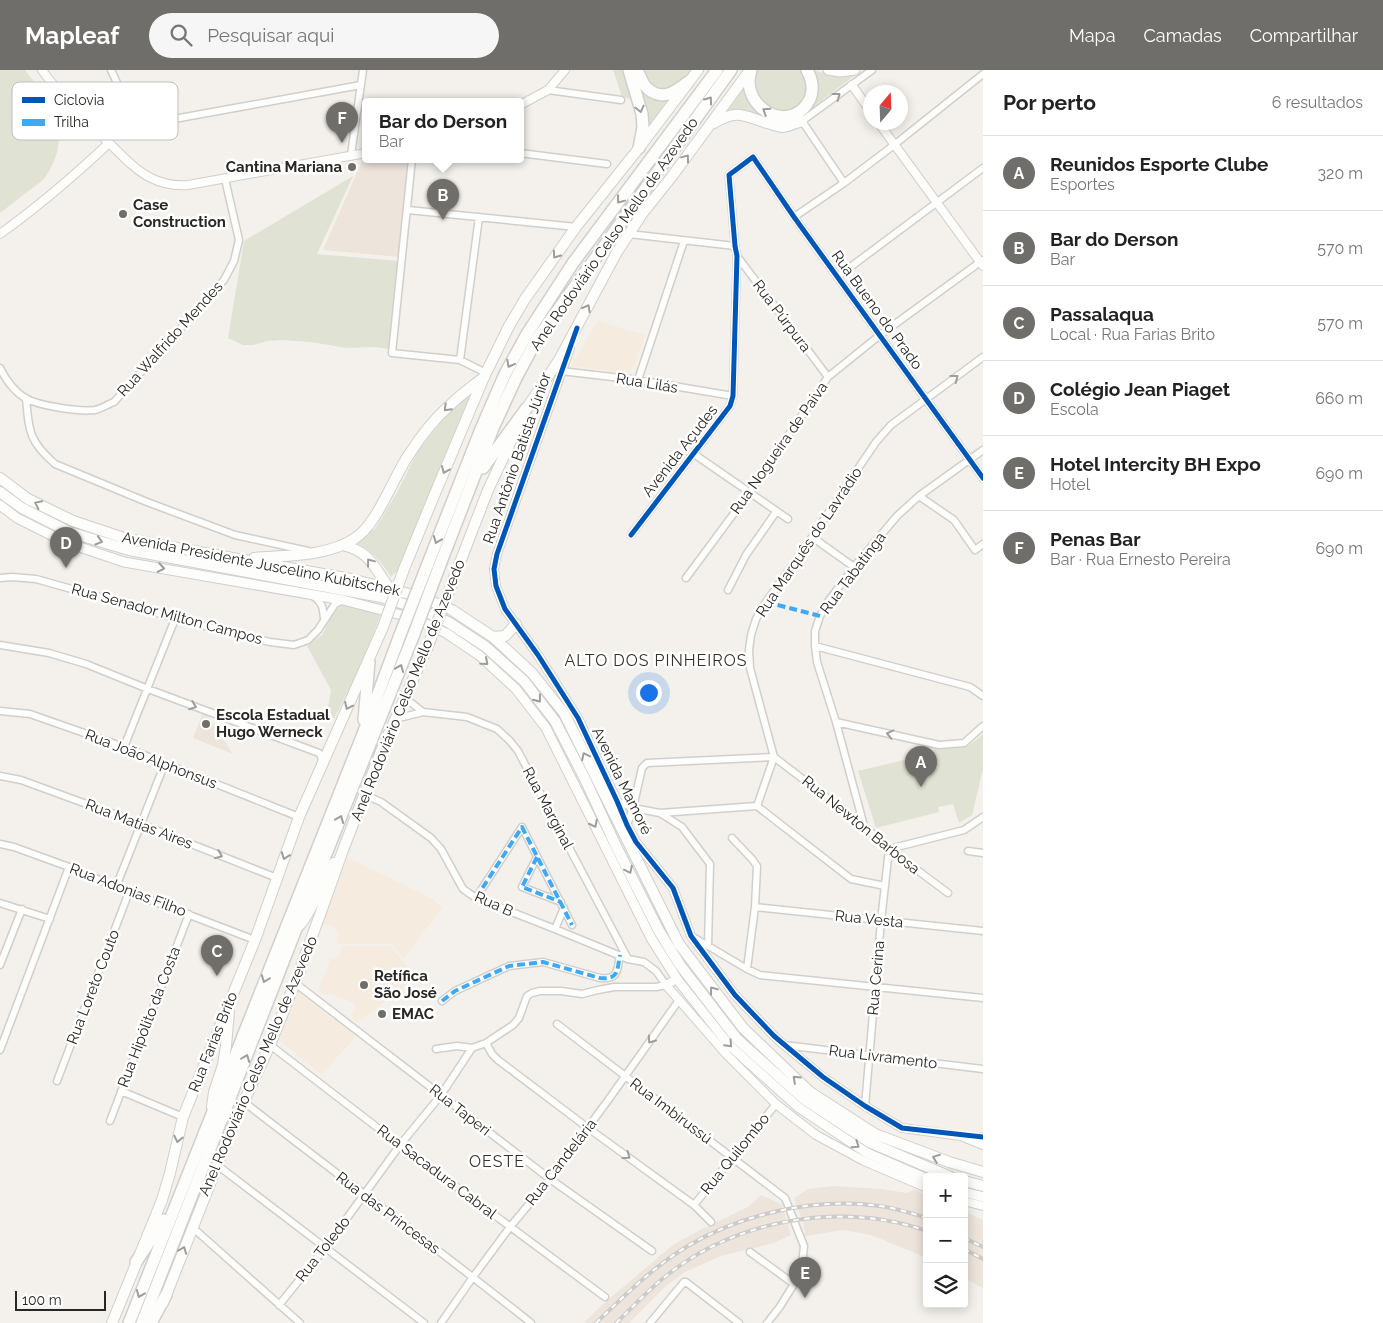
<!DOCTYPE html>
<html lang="pt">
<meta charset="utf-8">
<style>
:root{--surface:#fff;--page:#f6f6f6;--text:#222;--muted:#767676;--line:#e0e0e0;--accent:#706e6a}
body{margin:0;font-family:Raleway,sans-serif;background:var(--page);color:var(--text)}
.controls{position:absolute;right:15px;bottom:15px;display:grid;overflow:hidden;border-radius:5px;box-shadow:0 2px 12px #0003}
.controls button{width:45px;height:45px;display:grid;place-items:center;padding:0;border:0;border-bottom:1px solid var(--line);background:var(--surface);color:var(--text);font:25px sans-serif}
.compass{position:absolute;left:863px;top:15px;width:45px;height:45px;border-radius:50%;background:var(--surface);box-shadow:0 2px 12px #0003;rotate:19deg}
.scale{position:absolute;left:15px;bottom:12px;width:91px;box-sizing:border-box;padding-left:5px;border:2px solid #292724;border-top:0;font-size:14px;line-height:18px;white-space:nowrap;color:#292724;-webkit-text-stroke:4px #fff;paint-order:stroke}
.you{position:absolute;left:648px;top:622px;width:18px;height:18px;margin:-12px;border:4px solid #fff;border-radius:50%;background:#1a73e8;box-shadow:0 0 0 8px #1a73e833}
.badge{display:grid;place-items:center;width:32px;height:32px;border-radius:50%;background:var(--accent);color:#fff;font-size:16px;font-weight:700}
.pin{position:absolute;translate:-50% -41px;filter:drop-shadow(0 1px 2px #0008)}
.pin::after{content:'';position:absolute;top:26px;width:18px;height:15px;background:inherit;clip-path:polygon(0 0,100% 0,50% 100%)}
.popup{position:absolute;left:362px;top:28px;width:162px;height:65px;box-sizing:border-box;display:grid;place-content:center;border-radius:5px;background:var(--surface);filter:drop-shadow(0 1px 4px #0005);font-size:16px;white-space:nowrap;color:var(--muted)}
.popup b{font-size:19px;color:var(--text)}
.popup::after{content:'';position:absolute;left:50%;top:100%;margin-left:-10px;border:10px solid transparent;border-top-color:var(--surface)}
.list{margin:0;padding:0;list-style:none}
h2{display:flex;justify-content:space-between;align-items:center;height:65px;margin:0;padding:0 20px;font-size:21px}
h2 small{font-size:16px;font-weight:400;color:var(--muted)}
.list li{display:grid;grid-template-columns:32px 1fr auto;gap:15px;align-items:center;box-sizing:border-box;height:75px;padding:0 20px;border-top:1px solid var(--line)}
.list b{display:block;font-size:19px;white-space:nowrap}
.list p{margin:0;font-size:16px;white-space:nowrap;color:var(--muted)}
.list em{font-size:16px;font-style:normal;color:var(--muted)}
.icon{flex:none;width:28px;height:28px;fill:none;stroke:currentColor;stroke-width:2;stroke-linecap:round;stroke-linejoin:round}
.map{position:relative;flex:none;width:983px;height:1253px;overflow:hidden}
header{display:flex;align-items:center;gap:30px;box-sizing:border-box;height:70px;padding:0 25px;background:var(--accent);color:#fff}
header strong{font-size:24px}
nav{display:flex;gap:28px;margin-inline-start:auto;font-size:18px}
.search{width:350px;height:45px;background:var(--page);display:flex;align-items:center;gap:12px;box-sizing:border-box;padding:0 18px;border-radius:28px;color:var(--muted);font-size:19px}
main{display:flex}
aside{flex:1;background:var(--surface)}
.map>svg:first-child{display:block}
</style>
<header>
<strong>Mapleaf</strong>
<div class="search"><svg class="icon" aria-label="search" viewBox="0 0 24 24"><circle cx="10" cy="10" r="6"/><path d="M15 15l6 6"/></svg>Pesquisar aqui</div>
<nav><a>Mapa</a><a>Camadas</a><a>Compartilhar</a></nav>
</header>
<main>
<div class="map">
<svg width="983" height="1253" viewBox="0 0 983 1253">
<rect width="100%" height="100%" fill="#f4f1ec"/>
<path fill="#f5ebde" d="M 598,251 L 645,265 L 634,298 L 626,303 L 571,296 Z
M 347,787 L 433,829 L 442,838 L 403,889 L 392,874 L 336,874 L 338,865 L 336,859 L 329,855 L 321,854 Z
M 342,876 L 391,876 L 415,908 L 357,953 L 351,947 L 356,934 L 329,923 L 327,926 L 318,921 L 331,888 L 339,889 Z
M 297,921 L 356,966 L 322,1005 L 279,970 Z"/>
<path fill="#ede4db" d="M 365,88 L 410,89 L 400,187 L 323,180 L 363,89 Z
M 204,640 L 233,684 L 193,668 Z
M 833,1116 L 881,1119 L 907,1123 L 914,1120 L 927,1125 L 927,1188 L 871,1165 L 844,1160 L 805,1166 L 804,1155 L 794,1128 L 808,1119 Z
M 761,1125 L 777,1132 L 782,1135 L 791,1165 L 774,1173 L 721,1186 L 685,1202 L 666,1216 L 629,1253 L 584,1253 L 603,1234 L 673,1175 L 700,1160 L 748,1137 Z
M 964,1141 L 983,1150 L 983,1218 L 964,1208 Z"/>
<path fill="#e0e3d3" d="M 0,0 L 25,0 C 34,12 45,24 52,37 C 65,61 59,90 43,110 L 0,143 Z
M 613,0 L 623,0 L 632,29 L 622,27 Z
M 635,0 L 666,30 L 670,30 L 646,60 Z
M 641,0 L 692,0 L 680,17 L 668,21 L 651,17 Z
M 757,0 L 804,0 L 810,10 L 804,32 C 782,46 777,43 758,29 L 753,7 Z
M 813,0 C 828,5 843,7 859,2 L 809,40 Z
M 745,13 C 746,26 749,36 758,45 L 725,43 Z
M 353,106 L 317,184 L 399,191 L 389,279 L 376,277 L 347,278 L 311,272 L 282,270 L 268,271 L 253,275 L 243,275 L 228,268 L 244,171 Z
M 478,313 L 408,490 L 391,507 C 381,491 370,477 351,471 L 375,459 L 396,424 L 418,381 L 452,338 Z
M 342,534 L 381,544 L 358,601 L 334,649 L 328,637 L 331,620 L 307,576 L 322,565 L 331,547 Z
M 983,664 L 983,699 L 972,745 L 959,753 L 953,734 L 938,737 L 939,742 L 876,758 L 858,701 L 933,683 L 935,677 C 957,680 966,680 983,664 Z"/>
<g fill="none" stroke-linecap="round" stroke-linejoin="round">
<defs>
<path id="minor" d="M 111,0 L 124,28 L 131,36 L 152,53
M 548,20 L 621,30
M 103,66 L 123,59 L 152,53 L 361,15
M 520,83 L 607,94
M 351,85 L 363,0
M 412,89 L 392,283 L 460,290 L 486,303
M 844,113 L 802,51 L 872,0
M 408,140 L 576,157
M 794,147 L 844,113 L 894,75 L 983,4
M 629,164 L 735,176
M 737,186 L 828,307
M 837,207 L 983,98
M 460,290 L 479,147
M 0,298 C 6,310 14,321 25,328 C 39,336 80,342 95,340 C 101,339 108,334 114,332 L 224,210 L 234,191 L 239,170 L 225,109
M 561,301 L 638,310 L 733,326
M 638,310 L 684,171
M 26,328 C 29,362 29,371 55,394 L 147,432 L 235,465 L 308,481
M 694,384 L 788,449
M 919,426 L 954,450 L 975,480 L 983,474
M 631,465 L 730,336 L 733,326 L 737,186 L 735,176 L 729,105 L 753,87 L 794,147 L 983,408
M 812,467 L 854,497
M 0,508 L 12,507 L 36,509 L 196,554 L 270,572 L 294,575 L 308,570 L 318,560 L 335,534 L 343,530
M 686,508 L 749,423 L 828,307 L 880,265 L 983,190
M 728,520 L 746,485 L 776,442
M 313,526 C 323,533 323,538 324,550
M 0,575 L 49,583 L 86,594 L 148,619 L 319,683 L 321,686 L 322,693
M 815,576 L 970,617 L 983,626
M 405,628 L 423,642
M 0,641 L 30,644 L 124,677 L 299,747
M 395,649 L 423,642 L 467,647 L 497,659 L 510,671 L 518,681 L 628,889
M 836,652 L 939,675 L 964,673 L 983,656
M 124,677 L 175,549
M 774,687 L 864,756 L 889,779 L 948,823
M 0,706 L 21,710 L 141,754 L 277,808
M 365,725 L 381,732 L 431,768 L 441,779 L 463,819 L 476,828 L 555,859 L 628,889 L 644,892 L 656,901 L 666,915 L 656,917 L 614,917 L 598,920 L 582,924 L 561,921 L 540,921 L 532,923 L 527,926 L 519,948 L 513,955 L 486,973 L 472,978 L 457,976 L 436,979
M 617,731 L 633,738 L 660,743 L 757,736 L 851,809 L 885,816
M 757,736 L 774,687 L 750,598 L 749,580 L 751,565 L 756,549 L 766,532 L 812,467 L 876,372 L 891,355 L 983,287
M 660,743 L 682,757 L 710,794 L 708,876
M 627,755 L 633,738 L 642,698 L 647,693 L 774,687
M 864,756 L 836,652 L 817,592 L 815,576 L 815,561 L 820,546 L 827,533 L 854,497 L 897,446 L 919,426 L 983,380
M 732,768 L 752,789 L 757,796 L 755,837 L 747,899
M 0,774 L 14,777 L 69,797 L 116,817 L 255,870
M 968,781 L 983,783
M 537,787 L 522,817 L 561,832
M 116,817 L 165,693
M 476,828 L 522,757 L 572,855
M 0,833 L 50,849
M 755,837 L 983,861
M 555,859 L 564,838
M 693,867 L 747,899 L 760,905 L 983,928
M 0,895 L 22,839
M 295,913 L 550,1109 L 652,1181
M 442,931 L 455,921 L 509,896 L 543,892 L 600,908 C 619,910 617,900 620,885
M 557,954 L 785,1128 L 804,1176 L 801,1203 L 779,1238 L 767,1253
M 486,973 L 492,984 L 498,990 L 588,1058 L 694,1135 L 711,1152
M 270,975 L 400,1075 L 605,1227
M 784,975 L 983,999
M 0,980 L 69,797
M 57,1011 L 129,822
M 121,1021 L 183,1047
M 244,1032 C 339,1106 437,1178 531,1253
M 865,1036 L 881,851 L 889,779 L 964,760 L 983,747
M 110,1051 L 189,844
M 964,1066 L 983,1067
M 217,1095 L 424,1253
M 694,1135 L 776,1034
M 192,1157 L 300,1253
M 750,1182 L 794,1214
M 279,1235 L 326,1177 L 400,1075 L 441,1025 L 472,978
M 441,1253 L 473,1207 L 510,1157 L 550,1109 L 609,1029 L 679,930
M 650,1253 L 684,1212 L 686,1212 L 739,1253"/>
<path id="tertiary" d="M 42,0 C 60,26 83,45 104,68 C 119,82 133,99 151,108 C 163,114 175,116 188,115 L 366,83
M 852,15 L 871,42
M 520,35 L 548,20 L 565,0
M 878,52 L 983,196
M 0,164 C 39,136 75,105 109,73
M 570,278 L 497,484 L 494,499 L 496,516 L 505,539 L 538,585 L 578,648 L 617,731 L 627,755 L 636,772 L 673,818 L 691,866 L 735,925 L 774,966 L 784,975 L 823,1007 L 865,1036 L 902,1058 L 961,1066 L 983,1075
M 677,909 L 666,915 L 727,985 L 776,1034 L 816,1065 L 864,1091 L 927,1118
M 964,1131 L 983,1136"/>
<path id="secondary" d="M 828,0 L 840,2 L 855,0
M 0,435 L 17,448 L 65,472 L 124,492 L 343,530 L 413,548 L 446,563 L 480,586 L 516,619 L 546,658 L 651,868 L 677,909 L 729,975 L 798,1037 L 867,1083 L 927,1109
M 964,1122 L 983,1127"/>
<path id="primary" d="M 714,53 C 740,37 746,48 771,54 C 774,55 779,57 783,57 C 789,56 796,53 802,51
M 404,499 L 431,433 L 484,307 L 509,256 L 525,229 L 576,157 L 639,78 L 698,0
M 454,508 L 488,420 L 526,339 L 559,290 L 617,182 L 642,144 L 673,105 L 750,0
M 300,855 C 315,836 321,813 334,793
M 212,1037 L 214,1022 L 223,995 L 226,976 L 229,941
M 163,1233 L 234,1053 L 270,975 L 295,913 L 321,842 L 343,780 L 382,679 L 428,576
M 112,1253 L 162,1130 L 170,1103 L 183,1047 L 255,870 L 299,747 L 383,557"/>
<path id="trunk" d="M 0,408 L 28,429 L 73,451 L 127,469 L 351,509 L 390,519 L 421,527 L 452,540 L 493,567 L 532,603 L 564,643 L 679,874 L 743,958 L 810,1022 L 875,1064 L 949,1092 L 983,1102
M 0,422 L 22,438 L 69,462 L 129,480 L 381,527 L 417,538 L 448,552 L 486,577 L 524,611 L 555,651 L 585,709 L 616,776 L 659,861 L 680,895 L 737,969 L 804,1029 L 871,1073 L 951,1107
M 342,475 C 372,482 373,497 390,519
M 254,488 C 287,485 325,487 354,469 C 378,454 393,407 410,383 C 421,366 434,349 449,336 C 460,325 473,316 484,307
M 493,567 L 505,566 L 516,554
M 964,1111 L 983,1116"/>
<path id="motorway" d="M 629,0 L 642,44 L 643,57 L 639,78
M 637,0 C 640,5 642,14 647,18 C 662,32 675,22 688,12
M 751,0 C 750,4 749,8 749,11 C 749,43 793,63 810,29 C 814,19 812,9 807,0
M 483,398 L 526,339
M 427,496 L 481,359 L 505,304 L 527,264 L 573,193 L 717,0
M 438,500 L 493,358 L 516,308 L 537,269 L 731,0
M 364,650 L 369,592
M 136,1192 L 164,1150
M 129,1253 L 363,664 L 400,565
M 142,1253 L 296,859 L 412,569
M 151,1253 L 166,1225"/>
</defs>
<use href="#minor" stroke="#d1cfcc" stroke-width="9"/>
<use href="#tertiary" stroke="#d1cfcc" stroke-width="10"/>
<use href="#secondary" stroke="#d1cfcc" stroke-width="11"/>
<use href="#primary" stroke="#d1cfcc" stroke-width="12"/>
<use href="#trunk" stroke="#d1cfcc" stroke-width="12"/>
<use href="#motorway" stroke="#d1cfcc" stroke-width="14"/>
<use href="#minor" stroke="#fdfdfc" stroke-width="6"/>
<use href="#tertiary" stroke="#fdfdfc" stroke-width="8"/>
<use href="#secondary" stroke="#fdfdfc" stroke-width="9"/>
<use href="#primary" stroke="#fdfdfc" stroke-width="10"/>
<use href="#trunk" stroke="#fdfdfc" stroke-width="10"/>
<use href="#motorway" stroke="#fdfdfc" stroke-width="11"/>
<defs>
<path id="rail" d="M 964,1168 L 983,1177
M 964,1179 L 983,1189
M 596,1253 C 624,1226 652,1198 686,1177 C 741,1144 815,1127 879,1136 C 895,1138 911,1143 927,1148
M 616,1253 C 633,1237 648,1220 666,1206 C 737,1149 841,1131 927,1161"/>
</defs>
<use href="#rail" stroke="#cccbc9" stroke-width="4"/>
<use href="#rail" stroke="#fff" stroke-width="2" stroke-dasharray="5.5" stroke-linecap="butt"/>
<defs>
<path id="primary-bridge" d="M 383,557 L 404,499
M 428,576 L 454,508"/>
<path id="motorway-bridge" d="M 400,565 L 427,496
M 412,569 L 438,500"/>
</defs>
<use href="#primary-bridge" stroke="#d1cfcc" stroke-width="12" stroke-linecap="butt"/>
<use href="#motorway-bridge" stroke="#d1cfcc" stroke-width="14" stroke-linecap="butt"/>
<use href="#primary-bridge" stroke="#fdfdfc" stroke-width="10"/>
<use href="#motorway-bridge" stroke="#fdfdfc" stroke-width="11"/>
<path stroke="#3fa9f5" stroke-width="4" stroke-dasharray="8 4" stroke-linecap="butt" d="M 766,532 L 820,546
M 537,787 L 522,817 L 561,832
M 476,828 L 522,757 L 572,855
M 442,931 L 455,921 L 509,896 L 543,892 L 600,908 C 619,910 617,900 620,885"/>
<defs>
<path id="cycleway" d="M 577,258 L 497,484 L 494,499 L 496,516 L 505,539 L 538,585 L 578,648 L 617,731 L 627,755 L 636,772 L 673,818 L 691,866 L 735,925 L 774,966 L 823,1007 L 865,1036 L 902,1058 L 983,1067
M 631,465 L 730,336 L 733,326 L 737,186 L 735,176 L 729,105 L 753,87 L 794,147 L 983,408"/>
</defs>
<use href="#cycleway" stroke="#fff" stroke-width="8"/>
<use href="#cycleway" stroke="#0057b8" stroke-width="5"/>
</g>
<defs><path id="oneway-chevron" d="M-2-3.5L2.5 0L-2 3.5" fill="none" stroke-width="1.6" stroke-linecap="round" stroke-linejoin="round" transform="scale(1.25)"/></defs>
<g stroke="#9e9d9b">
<use href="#oneway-chevron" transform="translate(837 26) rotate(-37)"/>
<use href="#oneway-chevron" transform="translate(709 30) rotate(-54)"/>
<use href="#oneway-chevron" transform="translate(640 39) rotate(77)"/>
<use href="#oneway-chevron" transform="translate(766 41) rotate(-147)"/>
<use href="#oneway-chevron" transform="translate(686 88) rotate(-53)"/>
<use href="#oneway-chevron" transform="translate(620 130) rotate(127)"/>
<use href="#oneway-chevron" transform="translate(556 185) rotate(125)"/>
<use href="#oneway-chevron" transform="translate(587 238) rotate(-62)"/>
<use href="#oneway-chevron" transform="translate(510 294) rotate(118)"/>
<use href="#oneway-chevron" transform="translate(955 308) rotate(-37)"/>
<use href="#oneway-chevron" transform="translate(447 338) rotate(135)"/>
<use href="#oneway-chevron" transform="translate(445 400) rotate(113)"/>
<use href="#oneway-chevron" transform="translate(38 434) rotate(-154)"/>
<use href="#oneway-chevron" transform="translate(437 470) rotate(112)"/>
<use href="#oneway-chevron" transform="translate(99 471) rotate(17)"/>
<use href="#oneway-chevron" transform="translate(370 492) rotate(-127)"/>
<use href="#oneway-chevron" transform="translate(161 498) rotate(10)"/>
<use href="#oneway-chevron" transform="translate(485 592) rotate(41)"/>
<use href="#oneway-chevron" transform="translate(400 598) rotate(-68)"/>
<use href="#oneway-chevron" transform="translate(538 629) rotate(52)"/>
<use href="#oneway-chevron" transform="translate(193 636) rotate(21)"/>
<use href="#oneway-chevron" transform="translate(348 636) rotate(115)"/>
<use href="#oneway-chevron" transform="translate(890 664) rotate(-167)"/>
<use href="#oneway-chevron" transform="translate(585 686) rotate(-116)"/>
<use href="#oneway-chevron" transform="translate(340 749) rotate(-68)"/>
<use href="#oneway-chevron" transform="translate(594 754) rotate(63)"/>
<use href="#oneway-chevron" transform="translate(219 785) rotate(22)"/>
<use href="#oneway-chevron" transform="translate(285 786) rotate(110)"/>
<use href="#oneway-chevron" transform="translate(629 800) rotate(64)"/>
<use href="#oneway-chevron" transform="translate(265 909) rotate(111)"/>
<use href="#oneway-chevron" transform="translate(713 920) rotate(-127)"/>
<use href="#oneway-chevron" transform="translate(651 970) rotate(125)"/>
<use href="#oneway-chevron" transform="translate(729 974) rotate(47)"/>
<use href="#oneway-chevron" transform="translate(246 988) rotate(-69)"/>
<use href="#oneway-chevron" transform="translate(796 1009) rotate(-137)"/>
<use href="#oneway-chevron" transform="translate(178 1069) rotate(103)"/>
<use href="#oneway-chevron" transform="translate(856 1075) rotate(34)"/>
<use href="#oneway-chevron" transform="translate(627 1086) rotate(36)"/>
<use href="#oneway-chevron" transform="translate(936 1088) rotate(-159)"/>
<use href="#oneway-chevron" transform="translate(183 1180) rotate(-69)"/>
<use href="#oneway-chevron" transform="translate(140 1224) rotate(112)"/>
</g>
<g fill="#706e6a" stroke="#fff" stroke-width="2">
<circle cx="352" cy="97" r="5"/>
<circle cx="123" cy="144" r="5"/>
<circle cx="206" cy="654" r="5"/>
<circle cx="364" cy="915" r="5"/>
<circle cx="382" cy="944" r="5"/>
</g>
<g text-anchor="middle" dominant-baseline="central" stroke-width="5" stroke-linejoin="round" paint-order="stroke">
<g font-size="15" font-weight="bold" fill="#292724" stroke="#fff" text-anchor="start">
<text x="342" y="97" text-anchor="end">Cantina Mariana</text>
<text x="133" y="135">Case<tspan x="133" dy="17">Construction</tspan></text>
<text x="216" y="645">Escola Estadual<tspan x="216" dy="17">Hugo Werneck</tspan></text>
<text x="374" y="906">Retífica<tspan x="374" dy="17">São José</tspan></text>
<text x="392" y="944">EMAC</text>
</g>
<g font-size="15" fill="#292724" stroke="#fff">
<text transform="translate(614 164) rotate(-55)">Anel Rodoviário Celso Mello de Azevedo</text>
<text transform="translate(877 240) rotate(54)">Rua Bueno do Prado</text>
<text transform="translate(782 246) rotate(53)">Rua Púrpura</text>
<text transform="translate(170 269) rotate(-48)">Rua Walfrido Mendes</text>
<text transform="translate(647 313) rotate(9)">Rua Lilás</text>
<text transform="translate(779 378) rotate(-55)">Rua Nogueira de Paiva</text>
<text transform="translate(680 381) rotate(-52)">Avenida Açudes</text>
<text transform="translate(517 388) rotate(-71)">Rua Antônio Batista Júnior</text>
<text transform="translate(809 472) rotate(-56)">Rua Marquês do Lavrádio</text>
<text transform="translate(261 494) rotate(11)">Avenida Presidente Juscelino Kubitschek</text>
<text transform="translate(853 503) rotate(-53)">Rua Tabatinga</text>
<text transform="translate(167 544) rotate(15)">Rua Senador Milton Campos</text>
<text transform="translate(408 620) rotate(-68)">Anel Rodoviário Celso Mello de Azevedo</text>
<text transform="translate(151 689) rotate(21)">Rua João Alphonsus</text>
<text transform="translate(622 711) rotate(64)">Avenida Mamoré</text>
<text transform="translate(548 738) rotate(62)">Rua Marginal</text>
<text transform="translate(139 754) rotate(21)">Rua Matias Aires</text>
<text transform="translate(861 755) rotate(39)">Rua Newton Barbosa</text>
<text transform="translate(128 820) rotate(21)">Rua Adonias Filho</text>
<text transform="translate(494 834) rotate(24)">Rua B</text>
<text transform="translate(869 849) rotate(6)">Rua Vesta</text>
<text transform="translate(876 908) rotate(-85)">Rua Cerina</text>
<text transform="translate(93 917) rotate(-69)">Rua Loreto Couto</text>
<text transform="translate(149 947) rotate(-69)">Rua Hipólito da Costa</text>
<text transform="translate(213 972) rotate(-68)">Rua Farias Brito</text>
<text transform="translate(883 987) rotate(7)">Rua Livramento</text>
<text transform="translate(258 996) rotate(-67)">Anel Rodoviário Celso Mello de Azevedo</text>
<text transform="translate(460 1040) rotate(38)">Rua Taperi</text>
<text transform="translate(671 1041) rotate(37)">Rua Imbirussú</text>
<text transform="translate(735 1084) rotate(-51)">Rua Quilombo</text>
<text transform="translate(561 1092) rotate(-52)">Rua Candelária</text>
<text transform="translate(437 1102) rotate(37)">Rua Sacadura Cabral</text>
<text transform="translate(388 1143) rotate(37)">Rua das Princesas</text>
<text transform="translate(323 1179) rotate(-52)">Rua Toledo</text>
</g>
<g font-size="16" letter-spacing="1" fill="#37312b" stroke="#fff">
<text x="656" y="590">ALTO DOS PINHEIROS</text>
<text x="497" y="1091">OESTE</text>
</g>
</g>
<rect x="12" y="12" width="166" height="58" rx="8" fill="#fff" stroke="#bfbebd" stroke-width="1"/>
<rect x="22" y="27" width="23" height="6" fill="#0057b8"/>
<rect x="22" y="49" width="23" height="7" fill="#3fa9f5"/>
<g font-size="14" fill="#292724">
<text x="54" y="35">Ciclovia</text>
<text x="54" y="57">Trilha</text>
</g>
</svg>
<div class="controls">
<button>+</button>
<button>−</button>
<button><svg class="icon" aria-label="layers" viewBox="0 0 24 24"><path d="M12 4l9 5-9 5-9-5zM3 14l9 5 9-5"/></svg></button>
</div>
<svg class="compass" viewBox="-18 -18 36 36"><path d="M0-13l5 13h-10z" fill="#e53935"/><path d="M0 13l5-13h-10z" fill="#767676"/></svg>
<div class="scale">100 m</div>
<div class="you"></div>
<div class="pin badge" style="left:921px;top:717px">A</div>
<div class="pin badge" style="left:443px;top:150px">B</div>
<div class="popup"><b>Bar do Derson</b>Bar</div>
<div class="pin badge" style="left:217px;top:906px">C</div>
<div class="pin badge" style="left:66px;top:498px">D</div>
<div class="pin badge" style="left:805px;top:1228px">E</div>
<div class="pin badge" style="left:342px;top:73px">F</div>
</div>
<aside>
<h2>Por perto<small>6 resultados</small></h2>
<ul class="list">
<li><span class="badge">A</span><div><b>Reunidos Esporte Clube</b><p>Esportes</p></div><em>320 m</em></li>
<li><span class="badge">B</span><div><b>Bar do Derson</b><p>Bar</p></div><em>570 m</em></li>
<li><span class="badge">C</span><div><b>Passalaqua</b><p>Local · Rua Farias Brito</p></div><em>570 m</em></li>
<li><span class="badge">D</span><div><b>Colégio Jean Piaget</b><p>Escola</p></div><em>660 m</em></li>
<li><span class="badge">E</span><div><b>Hotel Intercity BH Expo</b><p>Hotel</p></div><em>690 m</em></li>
<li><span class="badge">F</span><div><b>Penas Bar</b><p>Bar · Rua Ernesto Pereira</p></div><em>690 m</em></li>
</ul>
</aside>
</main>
